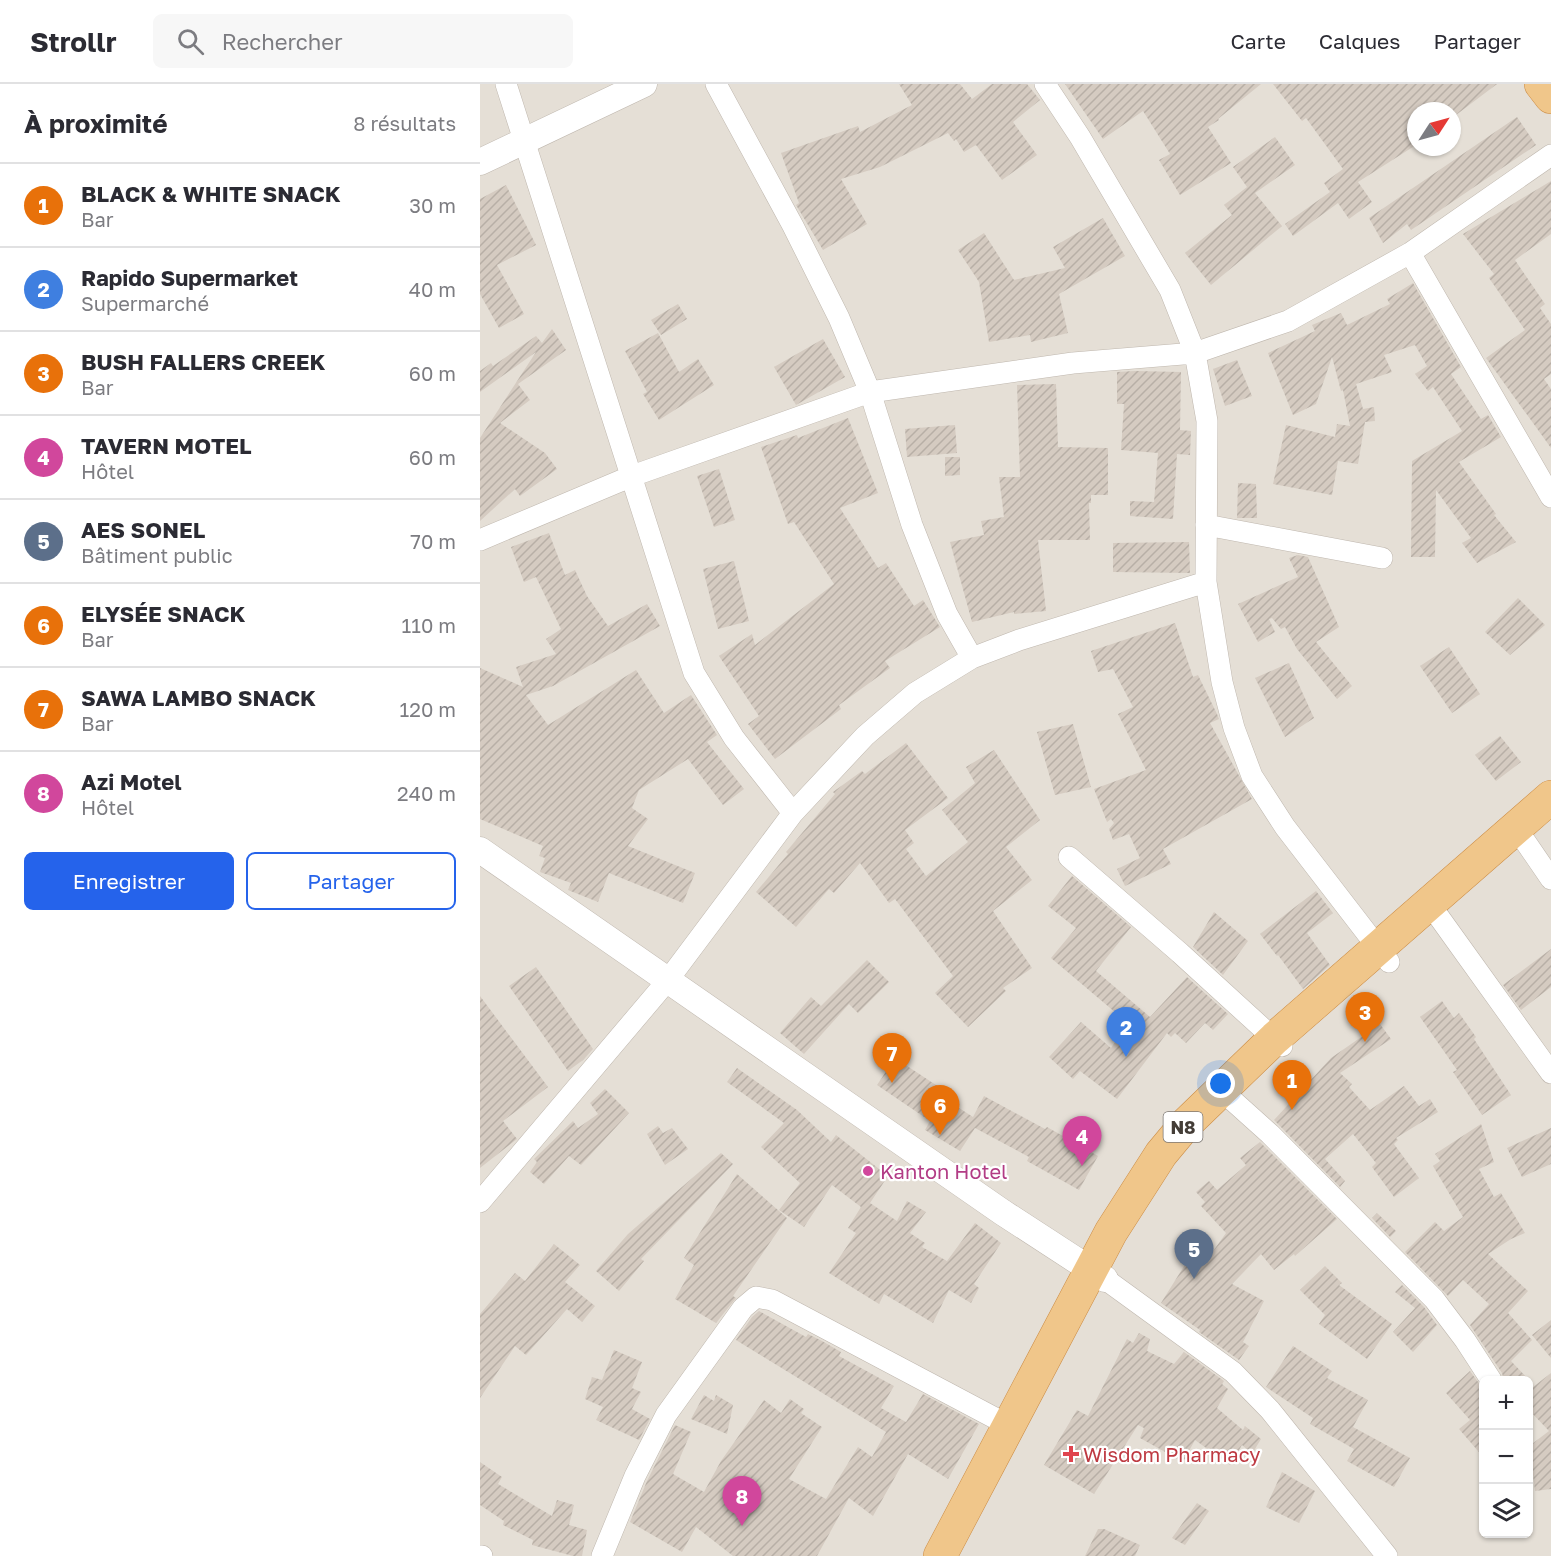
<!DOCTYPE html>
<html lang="fr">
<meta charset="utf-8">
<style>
:root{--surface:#fff;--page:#f7f7f7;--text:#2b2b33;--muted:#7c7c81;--line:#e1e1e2;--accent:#2563eb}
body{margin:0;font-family:"Golos Text",sans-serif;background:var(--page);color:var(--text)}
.controls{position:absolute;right:18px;bottom:18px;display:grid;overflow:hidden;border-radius:9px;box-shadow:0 2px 4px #0004}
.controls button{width:54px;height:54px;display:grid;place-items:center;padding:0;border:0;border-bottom:2px solid var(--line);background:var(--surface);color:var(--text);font:30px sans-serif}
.compass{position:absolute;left:927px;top:18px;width:54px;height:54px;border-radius:50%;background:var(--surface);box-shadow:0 2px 4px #0004;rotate:54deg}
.you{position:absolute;left:741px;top:1000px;width:21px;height:21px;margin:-15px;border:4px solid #fff;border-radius:50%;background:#1a73e8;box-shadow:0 0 0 9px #1a73e833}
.badge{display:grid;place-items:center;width:39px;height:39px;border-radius:50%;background:var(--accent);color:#fff;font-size:20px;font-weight:700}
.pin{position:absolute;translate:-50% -50px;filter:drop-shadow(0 2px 3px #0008)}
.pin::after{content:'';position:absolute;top:32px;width:21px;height:18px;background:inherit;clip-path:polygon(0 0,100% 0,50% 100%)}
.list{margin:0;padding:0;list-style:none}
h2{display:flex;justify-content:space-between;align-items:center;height:78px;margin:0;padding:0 24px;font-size:26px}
h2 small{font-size:20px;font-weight:400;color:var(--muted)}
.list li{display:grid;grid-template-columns:39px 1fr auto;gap:18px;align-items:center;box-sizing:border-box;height:84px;padding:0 24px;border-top:2px solid var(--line)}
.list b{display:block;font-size:22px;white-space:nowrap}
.list p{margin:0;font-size:20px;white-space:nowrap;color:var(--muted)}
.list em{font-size:20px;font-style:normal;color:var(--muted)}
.actions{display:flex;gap:12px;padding:18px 24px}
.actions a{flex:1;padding:14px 0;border:2px solid var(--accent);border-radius:9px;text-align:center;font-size:21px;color:var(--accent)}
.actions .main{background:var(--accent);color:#fff}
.icon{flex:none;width:33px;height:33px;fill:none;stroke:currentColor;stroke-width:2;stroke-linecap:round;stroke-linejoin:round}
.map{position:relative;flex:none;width:1071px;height:1472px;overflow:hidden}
header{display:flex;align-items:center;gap:36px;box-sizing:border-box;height:84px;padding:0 30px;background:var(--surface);border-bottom:2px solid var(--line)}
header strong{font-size:28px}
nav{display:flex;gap:33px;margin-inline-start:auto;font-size:21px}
.search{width:420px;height:54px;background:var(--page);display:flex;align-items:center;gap:15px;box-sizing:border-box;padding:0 21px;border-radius:9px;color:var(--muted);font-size:22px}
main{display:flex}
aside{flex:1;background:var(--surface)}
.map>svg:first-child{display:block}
</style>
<header>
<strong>Strollr</strong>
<div class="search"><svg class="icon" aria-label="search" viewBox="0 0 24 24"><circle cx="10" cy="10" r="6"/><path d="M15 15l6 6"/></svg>Rechercher</div>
<nav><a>Carte</a><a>Calques</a><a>Partager</a></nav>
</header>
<main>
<aside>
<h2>À proximité<small>8 résultats</small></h2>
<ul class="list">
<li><span class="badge" style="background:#e8710a">1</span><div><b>BLACK &amp; WHITE SNACK</b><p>Bar</p></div><em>30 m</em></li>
<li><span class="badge" style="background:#3f7fe0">2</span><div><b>Rapido Supermarket</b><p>Supermarché</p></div><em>40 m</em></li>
<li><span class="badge" style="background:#e8710a">3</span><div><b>BUSH FALLERS CREEK</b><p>Bar</p></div><em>60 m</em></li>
<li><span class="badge" style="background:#d1479c">4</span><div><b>TAVERN MOTEL</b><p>Hôtel</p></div><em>60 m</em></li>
<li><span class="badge" style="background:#5c6f8a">5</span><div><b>AES SONEL</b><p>Bâtiment public</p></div><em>70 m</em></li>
<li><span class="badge" style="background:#e8710a">6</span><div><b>ELYSÉE SNACK</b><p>Bar</p></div><em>110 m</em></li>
<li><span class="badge" style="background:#e8710a">7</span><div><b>SAWA LAMBO SNACK</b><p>Bar</p></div><em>120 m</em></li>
<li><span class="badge" style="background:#d1479c">8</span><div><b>Azi Motel</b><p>Hôtel</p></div><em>240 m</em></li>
</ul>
<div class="actions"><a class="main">Enregistrer</a><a>Partager</a></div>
</aside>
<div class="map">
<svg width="1071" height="1472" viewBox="0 0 1071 1472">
<defs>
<pattern id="building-hatch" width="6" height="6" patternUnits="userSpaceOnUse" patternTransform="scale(1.5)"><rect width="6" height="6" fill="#d5cbc1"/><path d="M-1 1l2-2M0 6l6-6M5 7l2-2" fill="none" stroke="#b8afa6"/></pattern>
</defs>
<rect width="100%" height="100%" fill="#f2ede7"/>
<path fill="#e5dfd6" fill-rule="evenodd" d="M 0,0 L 1071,0 L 1071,1472 L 0,1472 ZM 936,27 L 972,27 L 972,63 L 936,63 ZM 1004,1296 L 1048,1296 L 1048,1450 L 1004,1450 Z"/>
<path fill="url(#building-hatch)" d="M 419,0 L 480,0 L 492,15 L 512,0 L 547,0 L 560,16 L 533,38 L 557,71 L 522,96 L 496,61 L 484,68 L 476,55 L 474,57 L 468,49 L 400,83 L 361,95 L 387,140 L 343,166 L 316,121 L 319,119 L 301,69 L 378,42 L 380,48 L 432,21 Z
M 585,0 L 781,0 L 738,35 L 739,36 L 728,43 L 751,79 L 700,111 L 679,76 L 690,70 L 663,27 L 623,55 Z
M 793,0 L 1017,0 L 972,34 L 972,27 L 936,27 L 936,61 L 878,98 L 892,118 L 869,135 L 858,119 L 813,152 L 805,140 L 850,108 L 844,99 L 863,85 L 826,34 L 822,37 Z
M 1037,33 L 1056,61 L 931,146 L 927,140 L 903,159 L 889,134 Z
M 795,53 L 815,81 L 775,109 L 802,142 L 731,201 L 705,169 L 752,131 L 744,121 L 767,103 L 753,83 Z
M 1071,97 L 1071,150 L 1035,176 L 1065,220 L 1060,224 L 1071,240 L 1071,290 L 1064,295 L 1071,305 L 1071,364 L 1006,274 L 1045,246 L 1009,194 L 1014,190 L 983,150 Z
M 26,101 L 56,161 L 17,181 L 44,230 L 19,244 L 0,210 L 0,115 Z
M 623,134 L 645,172 L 579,210 L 588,249 L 551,258 L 550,251 L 509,258 L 499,198 L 478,166 L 504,149 L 534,196 L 585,184 L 573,163 Z
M 933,199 L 981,283 L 971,290 L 1001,335 L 1008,331 L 1021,353 L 979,378 L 1016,430 L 1014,431 L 1036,458 L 997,479 L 982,459 L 991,454 L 956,406 L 955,473 L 931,473 L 932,377 L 982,347 L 953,303 L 948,307 L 935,290 L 947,282 L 935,261 L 904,271 L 912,288 L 876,300 L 883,325 L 894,323 L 895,337 L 885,338 L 878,380 L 858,377 L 852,411 L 793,400 L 806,341 L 855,353 L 857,340 L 870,342 L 863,306 L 861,307 L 852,273 L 836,320 L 813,331 L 788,269 L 835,247 L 832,241 L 861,229 L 867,241 L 910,220 L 907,215 Z
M 198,220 L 207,235 L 181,251 L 171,236 Z
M 72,245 L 86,266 L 38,300 L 50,316 L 20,339 L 65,369 L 77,385 L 40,412 L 35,405 L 0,437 L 0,354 L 56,268 L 0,308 L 0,287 L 11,279 L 13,282 L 56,252 L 62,259 Z
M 178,249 L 199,288 L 218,275 L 234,301 L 179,336 L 163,310 L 167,308 L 145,267 Z
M 343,255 L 365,293 L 316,321 L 294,283 Z
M 757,276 L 772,312 L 745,322 L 733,285 Z
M 655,287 L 701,288 L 700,346 L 711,347 L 710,371 L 697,370 L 693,435 L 650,432 L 650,417 L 674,418 L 678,369 L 641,366 L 644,320 L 637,320 L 637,288 Z
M 576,300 L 578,363 L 628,364 L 628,411 L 611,411 L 611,419 L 609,419 L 610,456 L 558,456 L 566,527 L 534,530 L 534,528 L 492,538 L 470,458 L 504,451 L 501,437 L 524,433 L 519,393 L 540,393 L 537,301 Z
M 368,334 L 398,409 L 360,424 L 398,484 L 406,479 L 434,522 L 443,516 L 460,543 L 405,577 L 410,584 L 359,621 L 361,625 L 295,675 L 268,640 L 279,632 L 239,572 L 272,550 L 275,561 L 354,500 L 314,438 L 308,440 L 281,363 L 317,351 L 318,354 Z
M 475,341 L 477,369 L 427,373 L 425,345 Z
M 465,373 L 480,373 L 480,391 L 465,392 Z
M 239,385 L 255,436 L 234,443 L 217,392 Z
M 758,399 L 776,400 L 777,434 L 757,434 Z
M 69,449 L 85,491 L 95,486 L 107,512 L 128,542 L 167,520 L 180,542 L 73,602 L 46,611 L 68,641 L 156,586 L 184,629 L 211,611 L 237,651 L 227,658 L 264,705 L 243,721 L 208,675 L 159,706 L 152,724 L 168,735 L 148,762 L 215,789 L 203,819 L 129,789 L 118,818 L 88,806 L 91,799 L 60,788 L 65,774 L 59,772 L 63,762 L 0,735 L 0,584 L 43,603 L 36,583 L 76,570 L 66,555 L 81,545 L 56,493 L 44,498 L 31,463 Z
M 709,458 L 710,489 L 633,488 L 633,459 Z
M 818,471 L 828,473 L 859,543 L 836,558 L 872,602 L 857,615 L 817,565 L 805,543 L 801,545 L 792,534 L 789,535 L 795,548 L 778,558 L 758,520 L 818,493 L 809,474 Z
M 254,477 L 269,537 L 238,545 L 223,485 Z
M 1038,514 L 1065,541 L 1030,571 L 1005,548 Z
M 695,539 L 713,593 L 718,591 L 737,630 L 739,635 L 730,639 L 772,715 L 683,765 L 691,780 L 645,802 L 637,785 L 660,774 L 649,750 L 633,756 L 629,745 L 634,739 L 631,735 L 627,738 L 614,705 L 666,686 L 638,630 L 653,623 L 633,585 L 618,588 L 611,567 Z
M 969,563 L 1000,610 L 972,629 L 940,582 Z
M 809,579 L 834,634 L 805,653 L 775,594 Z
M 593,640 L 611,703 L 575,711 L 557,648 Z
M 1020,652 L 1041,678 L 1016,697 L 995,671 Z
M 426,659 L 468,714 L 425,746 L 434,759 L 426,765 L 446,792 L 488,758 L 462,726 L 495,699 L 486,683 L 514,666 L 560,736 L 526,763 L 552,796 L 513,827 L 552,884 L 523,904 L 526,907 L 488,943 L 455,909 L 473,892 L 415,815 L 409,819 L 380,779 L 354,809 L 349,805 L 316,843 L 276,808 L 308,770 L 306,768 L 355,710 L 353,708 L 382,687 L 385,690 Z
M 592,792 L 651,843 L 616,887 L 670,933 L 707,893 L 748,930 L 733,946 L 725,939 L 706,959 L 695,949 L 691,953 L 687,949 L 637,1015 L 600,987 L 593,995 L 569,973 L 601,938 L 631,964 L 649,940 L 571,874 L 596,844 L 568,822 Z
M 836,807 L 853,829 L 827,849 L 850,881 L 823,905 L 798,871 L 797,872 L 780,850 Z
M 734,828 L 768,857 L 743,891 L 713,863 Z
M 1071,865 L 1071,903 L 1041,926 L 1023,901 Z
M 387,876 L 409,898 L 378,929 L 369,920 L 324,970 L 300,949 L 331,913 L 341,922 Z
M 56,883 L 113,965 L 103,976 L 88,987 L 29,902 Z
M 0,912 L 68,1003 L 23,1037 L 37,1055 L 0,1084 Z
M 962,917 L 974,934 L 979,929 L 996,953 L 994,955 L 1031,1011 L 1002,1031 L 973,988 L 977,986 L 940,933 Z
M 900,940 L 911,955 L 860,989 L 872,1000 L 869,1003 L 890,1026 L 924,1002 L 939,1022 L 950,1015 L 958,1028 L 916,1054 L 918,1056 L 914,1060 L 939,1094 L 914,1113 L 892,1083 L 896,1079 L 873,1050 L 845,1075 L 865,1097 L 860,1103 L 794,1036 L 851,974 Z
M 415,974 L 459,1003 L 456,1009 L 493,1033 L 504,1012 L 565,1045 L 567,1043 L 618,1072 L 599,1106 L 547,1077 L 549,1073 L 495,1044 L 480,1067 L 445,1046 L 450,1037 L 397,1001 Z
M 257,984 L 317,1026 L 351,1058 L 356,1051 L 408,1092 L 390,1119 L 417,1137 L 427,1117 L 446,1128 L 430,1149 L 445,1159 L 442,1163 L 467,1177 L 495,1139 L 521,1159 L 494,1200 L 499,1204 L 491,1219 L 469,1206 L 453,1239 L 404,1210 L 399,1220 L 349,1189 L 376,1149 L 368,1144 L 381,1123 L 352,1101 L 324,1143 L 299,1126 L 320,1099 L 281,1063 L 304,1039 L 247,998 Z
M 125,1005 L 149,1029 L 101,1081 L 89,1072 L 64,1100 L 50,1088 L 57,1078 L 54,1075 L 93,1037 L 98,1044 L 118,1030 L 110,1019 Z
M 1001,1040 L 1014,1078 L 999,1085 L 1014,1113 L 1021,1109 L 1045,1149 L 1031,1155 L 1008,1170 L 1048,1207 L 1028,1229 L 1052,1256 L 1031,1277 L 1049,1296 L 1024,1296 L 1022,1289 L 990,1241 L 1009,1220 L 983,1196 L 968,1212 L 925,1168 L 955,1138 L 964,1147 L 983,1133 L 953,1082 L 960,1077 L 955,1070 Z
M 178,1042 L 183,1049 L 192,1044 L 208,1065 L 185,1081 L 167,1050 Z
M 1071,1044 L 1071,1080 L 1042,1093 L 1027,1064 Z
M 780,1058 L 857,1135 L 815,1172 L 814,1170 L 794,1186 L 781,1170 L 752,1200 L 784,1217 L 763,1258 L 769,1262 L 759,1276 L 719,1248 L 720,1246 L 681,1219 L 711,1171 L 724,1180 L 746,1149 L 721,1122 L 725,1118 L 716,1108 L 729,1097 L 737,1106 L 766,1081 L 760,1074 Z
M 241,1069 L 253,1080 L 161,1175 L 164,1177 L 139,1207 L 116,1187 L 148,1150 Z
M 257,1090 L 307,1134 L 253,1212 L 256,1214 L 236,1239 L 195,1215 L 214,1181 L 204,1174 Z
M 897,1129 L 916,1147 L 910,1153 L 892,1134 Z
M 74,1160 L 100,1181 L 85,1198 L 115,1222 L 102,1238 L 87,1225 L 46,1271 L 35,1262 L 0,1314 L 0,1230 L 35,1189 L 45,1197 Z
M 845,1182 L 862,1199 L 859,1201 L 912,1240 L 887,1275 L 839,1240 L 845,1231 L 820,1206 Z
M 922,1201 L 944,1223 L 957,1241 L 933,1268 L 913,1248 L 935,1224 L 915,1208 Z
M 279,1227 L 326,1253 L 328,1250 L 342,1257 L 361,1268 L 359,1272 L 414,1302 L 401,1324 L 426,1338 L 443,1310 L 499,1340 L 468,1395 L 428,1370 L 393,1432 L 369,1414 L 337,1472 L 253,1472 L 216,1443 L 202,1468 L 150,1438 L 167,1397 L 195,1341 L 211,1348 L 193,1390 L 224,1408 L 241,1377 L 284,1316 L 301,1329 L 310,1315 L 324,1325 L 321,1329 L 342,1343 L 309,1395 L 346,1415 L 378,1363 L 392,1373 L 406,1348 L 256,1256 L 272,1233 Z
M 1071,1236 L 1071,1274 L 1052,1251 Z
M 659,1249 L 670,1255 L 667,1267 L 694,1280 L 704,1268 L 744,1297 L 742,1300 L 748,1305 L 737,1324 L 763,1346 L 765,1342 L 781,1355 L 772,1370 L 762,1361 L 750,1381 L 715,1356 L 703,1378 L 660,1354 L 664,1344 L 658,1341 L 614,1410 L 564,1381 L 597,1326 L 608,1332 L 647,1255 L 653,1259 Z
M 813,1262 L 852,1287 L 847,1294 L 888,1316 L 873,1343 L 930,1374 L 914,1403 L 867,1377 L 874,1365 L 830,1340 L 833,1334 L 786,1303 Z
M 134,1266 L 162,1278 L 152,1304 L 161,1308 L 152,1325 L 170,1335 L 159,1356 L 116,1336 L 123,1323 L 105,1315 L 112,1293 L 122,1296 Z
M 990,1287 L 1004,1306 L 1004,1374 L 979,1345 L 990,1336 L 966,1309 Z
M 1071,1289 L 1071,1405 L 1055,1407 L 1053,1391 L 1048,1385 L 1048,1363 L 1069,1347 L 1048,1325 L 1048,1307 Z
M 224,1311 L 234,1317 L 236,1311 L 253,1321 L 247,1350 L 211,1335 Z
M 0,1378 L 22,1393 L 18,1400 L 72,1432 L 77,1416 L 94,1421 L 89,1441 L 107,1446 L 102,1472 L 93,1472 L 52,1461 L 53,1456 L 23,1441 L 24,1437 L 0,1421 Z
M 802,1388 L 835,1407 L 819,1439 L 786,1423 Z
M 717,1419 L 729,1427 L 705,1461 L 692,1454 Z
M 618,1445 L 624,1445 L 660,1461 L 655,1472 L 605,1472 Z"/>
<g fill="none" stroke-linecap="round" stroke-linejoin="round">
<defs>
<path id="minor" d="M 26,0 L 214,589 L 254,654 L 313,729
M 236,0 L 313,142 L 359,234 L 390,308 L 432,441 L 467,530 L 492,574
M 565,0 L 600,53 L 690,206 L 715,269 L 727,337 L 726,498 L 742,598 L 754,644 L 772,692 L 805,743 L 909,878
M 930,169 L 1071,413
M 726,441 L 902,474
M 0,456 L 152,392 L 390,308 L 593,279 L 715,269 L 808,237 L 930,169 L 1071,71
M 1036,744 L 1071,795
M 589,773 L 700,869 L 802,962
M 959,833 L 1071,989
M 751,1015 L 790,1050 L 954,1215 L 985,1256 L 1011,1296
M 0,1118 L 188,896 L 313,729 L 385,652 L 435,609 L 492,574 L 539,556 L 726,498
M 625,1195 L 753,1288 L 790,1326 L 907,1472
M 0,1472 L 2,1472
M 122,1472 L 155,1392 L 186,1331 L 263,1224 L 276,1213 L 292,1216 L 528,1341"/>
<path id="tertiary" d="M 0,78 L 164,0
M 0,766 L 522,1128 L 625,1195"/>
<path id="trunk" d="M 1061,0 L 1071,13
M 460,1472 L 631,1148 L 681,1070 L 706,1040 L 795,954 L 1071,713"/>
</defs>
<use href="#minor" stroke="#bfb7ae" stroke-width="22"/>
<use href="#tertiary" stroke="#bfb7ae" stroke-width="27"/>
<use href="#trunk" stroke="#cc8d46" stroke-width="34"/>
<use href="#minor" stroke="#fff" stroke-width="21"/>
<use href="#tertiary" stroke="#fff" stroke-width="26"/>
<use href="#trunk" stroke="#f0c68a" stroke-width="33"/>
</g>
<circle fill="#d1479c" stroke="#fff" stroke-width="2" cx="388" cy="1087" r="6"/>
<path fill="#e0444e" stroke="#fff" stroke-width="2" d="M588 1361h6v6h6v6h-6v6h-6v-6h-6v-6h6z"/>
<g text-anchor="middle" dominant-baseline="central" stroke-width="4.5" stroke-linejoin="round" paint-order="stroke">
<rect fill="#fff" stroke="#7c7773" stroke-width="1.5" x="683.5" y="1028" width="39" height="30" rx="4.5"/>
<g font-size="18" font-weight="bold" fill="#443d37">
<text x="703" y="1043">N8</text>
</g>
<g font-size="20" fill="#b23c85" stroke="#fff" text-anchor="start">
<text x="400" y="1087">Kanton Hotel</text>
</g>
<g font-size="20" fill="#be3a42" stroke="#fff" text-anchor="start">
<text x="603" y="1370">Wisdom Pharmacy</text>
</g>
</g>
</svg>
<div class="controls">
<button>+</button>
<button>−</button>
<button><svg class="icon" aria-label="layers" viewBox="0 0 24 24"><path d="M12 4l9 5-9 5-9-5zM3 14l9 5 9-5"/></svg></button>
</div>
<svg class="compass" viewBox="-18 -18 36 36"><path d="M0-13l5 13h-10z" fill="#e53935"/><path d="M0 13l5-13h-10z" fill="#7c7c81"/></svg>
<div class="you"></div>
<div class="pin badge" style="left:812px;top:1026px;background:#e8710a">1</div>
<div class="pin badge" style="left:646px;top:973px;background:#3f7fe0">2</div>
<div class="pin badge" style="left:885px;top:958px;background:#e8710a">3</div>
<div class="pin badge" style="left:602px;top:1082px;background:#d1479c">4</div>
<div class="pin badge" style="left:714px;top:1195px;background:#5c6f8a">5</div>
<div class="pin badge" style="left:460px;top:1051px;background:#e8710a">6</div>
<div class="pin badge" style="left:412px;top:999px;background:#e8710a">7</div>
<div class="pin badge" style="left:262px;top:1442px;background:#d1479c">8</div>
</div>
</main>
